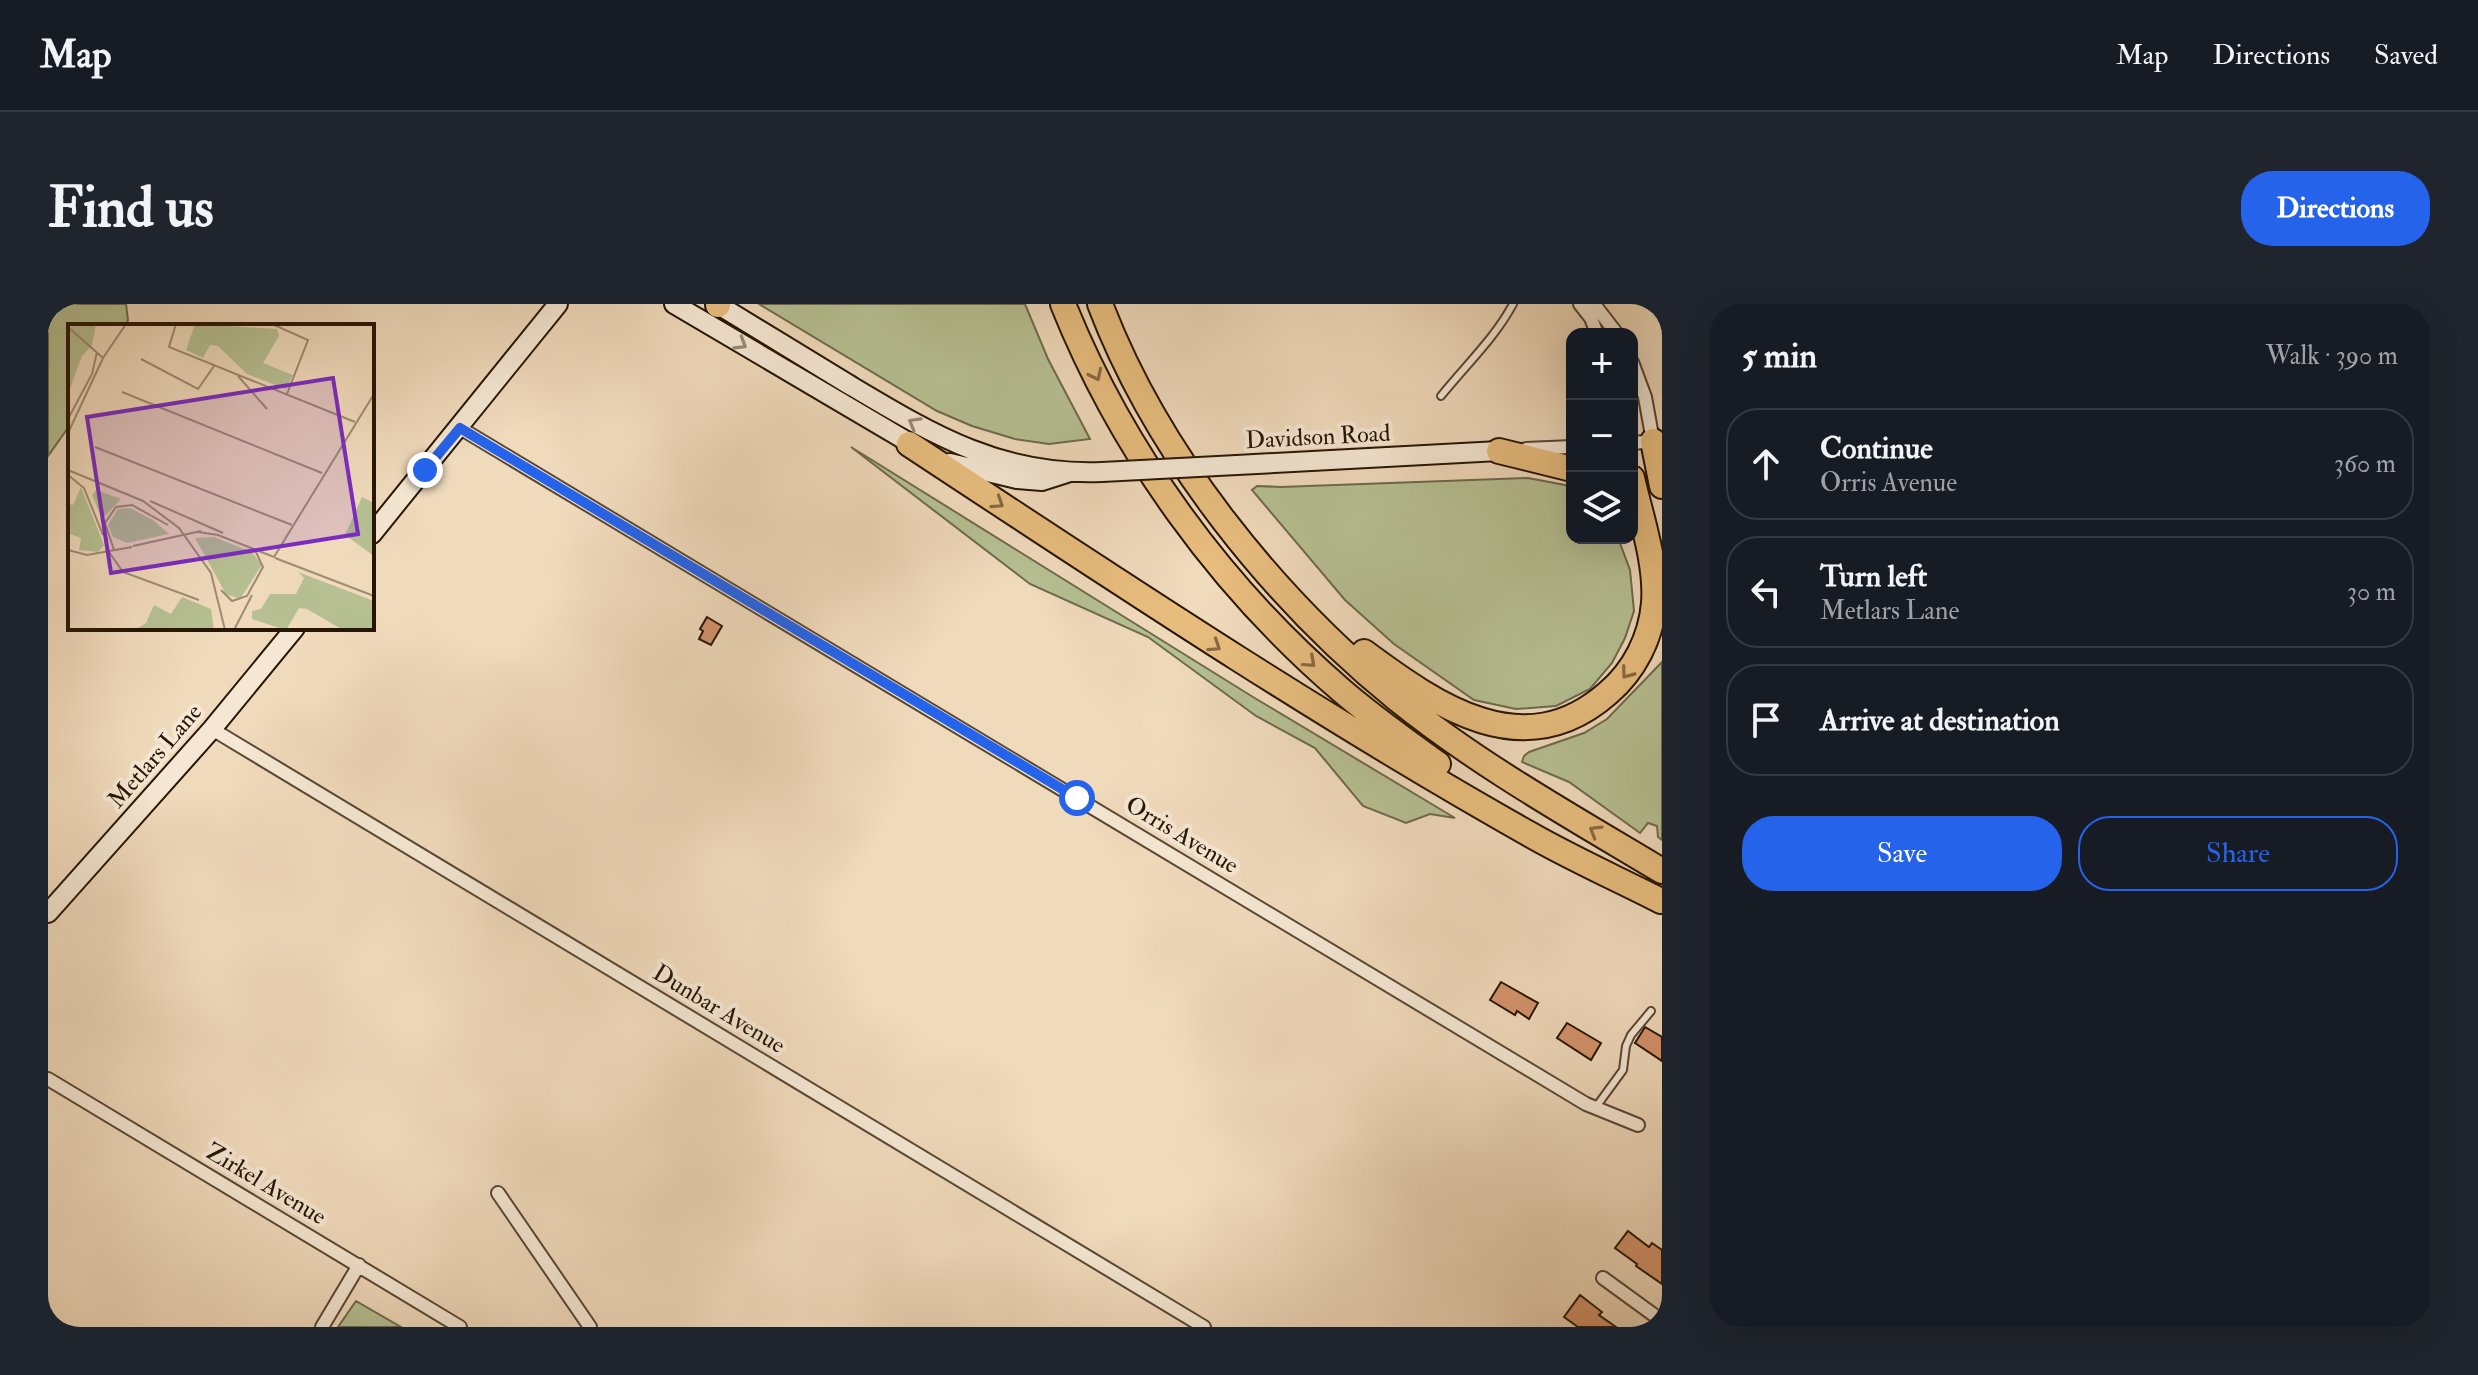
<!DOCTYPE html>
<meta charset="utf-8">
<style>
:root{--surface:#171b24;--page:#20242c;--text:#f1f3f6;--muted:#9ea1a6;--line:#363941;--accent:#2563eb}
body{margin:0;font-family:"IM FELL Double Pica",serif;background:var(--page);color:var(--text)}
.controls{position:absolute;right:24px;top:24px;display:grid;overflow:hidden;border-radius:16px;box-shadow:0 8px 32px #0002}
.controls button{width:72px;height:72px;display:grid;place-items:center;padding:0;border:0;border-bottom:2px solid var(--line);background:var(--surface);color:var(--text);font:40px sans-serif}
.stop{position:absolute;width:24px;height:24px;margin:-18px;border:6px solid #2563eb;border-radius:50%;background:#fff}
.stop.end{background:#2563eb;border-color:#fff;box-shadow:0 2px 8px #0008}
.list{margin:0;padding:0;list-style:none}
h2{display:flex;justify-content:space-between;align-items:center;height:104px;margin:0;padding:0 32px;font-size:34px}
h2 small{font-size:26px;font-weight:400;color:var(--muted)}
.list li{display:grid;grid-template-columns:52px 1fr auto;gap:24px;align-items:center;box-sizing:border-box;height:112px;margin:0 16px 16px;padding:0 16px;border:2px solid var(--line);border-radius:32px}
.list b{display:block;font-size:30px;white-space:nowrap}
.list p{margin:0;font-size:26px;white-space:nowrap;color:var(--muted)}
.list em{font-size:26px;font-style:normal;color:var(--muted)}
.actions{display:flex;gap:16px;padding:24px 32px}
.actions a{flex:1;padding:18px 0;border:2px solid var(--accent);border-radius:32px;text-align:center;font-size:28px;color:var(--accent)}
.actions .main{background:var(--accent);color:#fff}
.icon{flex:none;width:44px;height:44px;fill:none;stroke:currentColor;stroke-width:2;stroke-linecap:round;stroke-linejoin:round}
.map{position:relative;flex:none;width:1614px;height:1023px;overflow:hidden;border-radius:32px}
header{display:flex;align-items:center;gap:48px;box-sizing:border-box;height:112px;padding:0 40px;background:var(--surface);border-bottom:2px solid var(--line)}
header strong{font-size:38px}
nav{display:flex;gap:44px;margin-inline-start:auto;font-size:28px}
.intro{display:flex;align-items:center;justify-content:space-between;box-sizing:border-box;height:192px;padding:0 48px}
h1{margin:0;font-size:56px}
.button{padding:20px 36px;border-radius:32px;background:var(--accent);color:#fff;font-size:28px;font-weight:700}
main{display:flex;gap:48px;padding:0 48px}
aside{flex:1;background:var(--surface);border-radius:32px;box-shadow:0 8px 32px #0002}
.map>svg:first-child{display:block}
</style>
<header>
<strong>Map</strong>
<nav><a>Map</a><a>Directions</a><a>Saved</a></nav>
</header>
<div class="intro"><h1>Find us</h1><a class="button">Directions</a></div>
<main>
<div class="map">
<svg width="1614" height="1023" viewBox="0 0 1614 1023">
<rect width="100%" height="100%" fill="#f0dabc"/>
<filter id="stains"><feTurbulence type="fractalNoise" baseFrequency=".0025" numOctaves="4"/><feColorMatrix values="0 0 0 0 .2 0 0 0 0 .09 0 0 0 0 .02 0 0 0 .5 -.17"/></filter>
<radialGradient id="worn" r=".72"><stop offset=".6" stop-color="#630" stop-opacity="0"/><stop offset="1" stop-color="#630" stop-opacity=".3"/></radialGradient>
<path fill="#b6c093" stroke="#6e6a4c" stroke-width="2" d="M 0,0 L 78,0 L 80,16 L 77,22 L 22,22 L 22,121 L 0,152 Z
M 711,0 L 977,0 L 1000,55 L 1042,135 L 1001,140 L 967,135 L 924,122 L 889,107 Z
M 803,143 L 1205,393 L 1407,514 L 1382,510 L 1358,519 L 1315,502 L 1267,444 L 1208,412 L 1100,333 L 982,280 Z
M 1480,174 L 1517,181 L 1524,186 L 1524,234 L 1570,234 L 1582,266 L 1586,307 L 1577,334 L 1564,359 L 1542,385 L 1508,402 L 1468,405 L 1426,396 L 1346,340 L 1297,296 L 1204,186 L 1209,182 L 1233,183 Z
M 1614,358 L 1614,536 L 1610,533 L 1609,522 L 1600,519 L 1592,529 L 1521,478 L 1474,458 L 1476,452 L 1481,448 L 1536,429 L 1559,415 Z
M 308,997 L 353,1023 L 290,1023 Z"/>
<path fill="#d4936d" stroke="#271505" stroke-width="2" d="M 659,313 L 674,322 L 663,341 L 651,335 L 655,327 L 652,325 Z
M 1453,678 L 1490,699 L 1481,715 L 1469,707 L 1467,711 L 1442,696 Z
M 1519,719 L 1553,739 L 1543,756 L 1509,734 Z
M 1597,723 L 1614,733 L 1614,757 L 1587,739 Z
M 1580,927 L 1601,943 L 1604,939 L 1614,946 L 1614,980 L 1588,962 L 1589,960 L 1567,944 Z
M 1532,991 L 1554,1008 L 1551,1011 L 1568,1023 L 1530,1023 L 1516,1013 Z"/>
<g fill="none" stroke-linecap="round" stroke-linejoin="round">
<defs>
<path id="lane" d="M 1393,92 C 1417,62 1447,34 1465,0
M 1548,803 L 1575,766 L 1578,742 L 1583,731 L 1603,707"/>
<path id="street" d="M 1532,0 L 1543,14 L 1549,30
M 1546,0 L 1569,30
M 1584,58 L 1597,93 L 1605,137
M 412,124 L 1538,800 L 1590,821
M 1584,139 L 1609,137
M 1478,145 L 1524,143
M 164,425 L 1156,1023
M 0,775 L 412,1023
M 450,889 L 542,1023
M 1555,974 L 1614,1017
M 274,1023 L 311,961"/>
<path id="secondary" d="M 626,0 L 872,145
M 669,0 C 713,27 756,53 800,80 C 884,130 952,172 1054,168
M 902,159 L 969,175 L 994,177 L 1019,169
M 1189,161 L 1451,147
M 324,230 L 510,0
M 0,609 L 164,425 L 247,324"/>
<path id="highway" d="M 670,0 L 670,1
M 1015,0 C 1074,147 1173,283 1293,386 C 1324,413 1357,436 1390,460
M 1052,0 C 1109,150 1225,294 1349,395 C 1431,461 1524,513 1614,567
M 1605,137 L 1614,182
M 861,140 C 1066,275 1270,411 1483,531 C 1525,555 1570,575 1613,597
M 1451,147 L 1524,165
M 1316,348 C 1389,402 1476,463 1560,389 C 1586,367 1603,334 1606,299 C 1609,259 1593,214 1584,174"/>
</defs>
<use href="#lane" stroke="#594633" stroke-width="10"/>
<use href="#street" stroke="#594633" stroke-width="16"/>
<use href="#secondary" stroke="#271505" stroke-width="22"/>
<use href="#highway" stroke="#271505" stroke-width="28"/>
<use href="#lane" stroke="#f5e7d3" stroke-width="6"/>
<use href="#street" stroke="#f5e7d3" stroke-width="12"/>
<use href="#secondary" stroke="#f5e7d3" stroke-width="18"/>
<use href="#highway" stroke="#e8bd7e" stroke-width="24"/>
<defs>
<path id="secondary-bridge" d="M 1054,168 L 1189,161"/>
</defs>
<use href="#secondary-bridge" stroke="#271505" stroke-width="22" stroke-linecap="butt"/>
<use href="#secondary-bridge" stroke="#f5e7d3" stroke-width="18"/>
</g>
<defs><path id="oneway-chevron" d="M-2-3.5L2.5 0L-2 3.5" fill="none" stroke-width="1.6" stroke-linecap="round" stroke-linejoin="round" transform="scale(2)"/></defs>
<g stroke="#988876">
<use href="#oneway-chevron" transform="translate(693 40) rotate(31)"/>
<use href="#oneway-chevron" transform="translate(866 119) rotate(-150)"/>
</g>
<g stroke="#886942">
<use href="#oneway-chevron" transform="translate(1048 71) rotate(64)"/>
<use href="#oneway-chevron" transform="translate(950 199) rotate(33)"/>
<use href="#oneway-chevron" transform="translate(1167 342) rotate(33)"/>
<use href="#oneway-chevron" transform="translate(1262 358) rotate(42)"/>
<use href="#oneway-chevron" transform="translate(1579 369) rotate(126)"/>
<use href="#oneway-chevron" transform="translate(1547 527) rotate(-149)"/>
</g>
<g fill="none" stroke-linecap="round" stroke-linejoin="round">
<path stroke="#2563eb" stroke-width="10" d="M 377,166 L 412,124 L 1029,494"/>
</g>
<g text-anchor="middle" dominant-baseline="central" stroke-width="8" stroke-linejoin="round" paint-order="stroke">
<g font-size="24" fill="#271505" stroke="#f5e7d3">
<text transform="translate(1270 133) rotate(-3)">Davidson Road</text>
<text transform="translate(107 452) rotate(-49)">Metlars Lane</text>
<text transform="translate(1134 531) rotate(31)">Orris Avenue</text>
<text transform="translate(671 705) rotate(31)">Dunbar Avenue</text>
<text transform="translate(218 880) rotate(31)">Zirkel Avenue</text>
</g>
</g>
<g transform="translate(20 20)">
<rect width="306" height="306" fill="#f0dabc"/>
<path d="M 10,0 L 28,0 L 24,21 L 14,32 L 0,70 L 0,4 ZM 127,0 L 209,5 L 211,12 L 195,39 L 225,51 L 218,65 L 179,50 L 150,22 L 142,21 L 135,34 L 118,26 ZM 13,163 L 36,221 L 30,228 L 11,226 L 13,214 L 0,209 L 0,180 L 5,181 ZM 28,166 L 53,175 L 34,195 L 24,171 ZM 294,173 L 306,179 L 306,232 L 277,211 ZM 62,184 L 85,196 L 101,210 L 59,219 L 45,213 L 40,201 L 50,185 ZM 146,213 L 184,228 L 194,241 L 172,275 L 158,270 L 127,214 ZM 230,248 L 306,277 L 306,306 L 275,306 L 239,285 L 231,284 L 218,306 L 184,295 L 184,287 L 193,285 L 202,270 L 228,270 L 236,254 ZM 114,273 L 143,285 L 146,306 L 67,306 L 78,299 L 86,281 L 103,290 Z" fill="#b6c093"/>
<path fill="none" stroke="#a08b73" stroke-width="2" d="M 108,0 L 101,23 L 287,98M 204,0 L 240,16 L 219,70M 0,3 L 35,34M 73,35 L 130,65 L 146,42M 170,52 L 199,85M 54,68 L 254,149M 0,95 L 24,50 L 29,28M 0,109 L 35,34 L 58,0M 27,123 L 224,201M 0,146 L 75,177 L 111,204 L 143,249 L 157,306M 0,151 L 16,164 L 35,211M 82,177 L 155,209M 130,208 L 150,211 L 206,233 L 306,70M 65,222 L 133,207M 0,226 L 19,231 L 64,223M 46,226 L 37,199 L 48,183 L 64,181 L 100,201M 41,228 L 55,248 L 131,276M 207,234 L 306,272M 153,266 L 164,277 L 179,272 L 195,243 L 187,226M 166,306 L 184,271"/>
<path fill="#7b2cbf" fill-opacity="0.15" stroke="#7b2cbf" stroke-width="4" d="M 265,54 L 290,210 L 43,249 L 19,93 Z"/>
<rect width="306" height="306" fill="none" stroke="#271505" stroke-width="4"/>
</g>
<rect width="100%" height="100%" filter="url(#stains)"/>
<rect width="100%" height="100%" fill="url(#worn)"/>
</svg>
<div class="controls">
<button>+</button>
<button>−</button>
<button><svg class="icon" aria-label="layers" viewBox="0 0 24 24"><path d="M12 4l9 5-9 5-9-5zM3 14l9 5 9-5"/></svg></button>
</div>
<div class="stop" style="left:1029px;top:494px"></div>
<div class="stop end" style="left:377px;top:166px"></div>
</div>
<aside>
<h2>5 min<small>Walk · 390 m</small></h2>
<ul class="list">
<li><svg class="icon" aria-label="ahead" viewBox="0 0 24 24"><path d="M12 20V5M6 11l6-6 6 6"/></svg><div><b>Continue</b><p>Orris Avenue</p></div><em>360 m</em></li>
<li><svg class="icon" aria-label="left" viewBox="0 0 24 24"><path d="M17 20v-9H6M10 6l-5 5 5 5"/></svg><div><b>Turn left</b><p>Metlars Lane</p></div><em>30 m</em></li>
<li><svg class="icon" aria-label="arrive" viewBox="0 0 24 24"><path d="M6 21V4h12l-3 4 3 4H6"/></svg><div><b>Arrive at destination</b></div></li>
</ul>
<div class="actions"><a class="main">Save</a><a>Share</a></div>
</aside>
</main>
